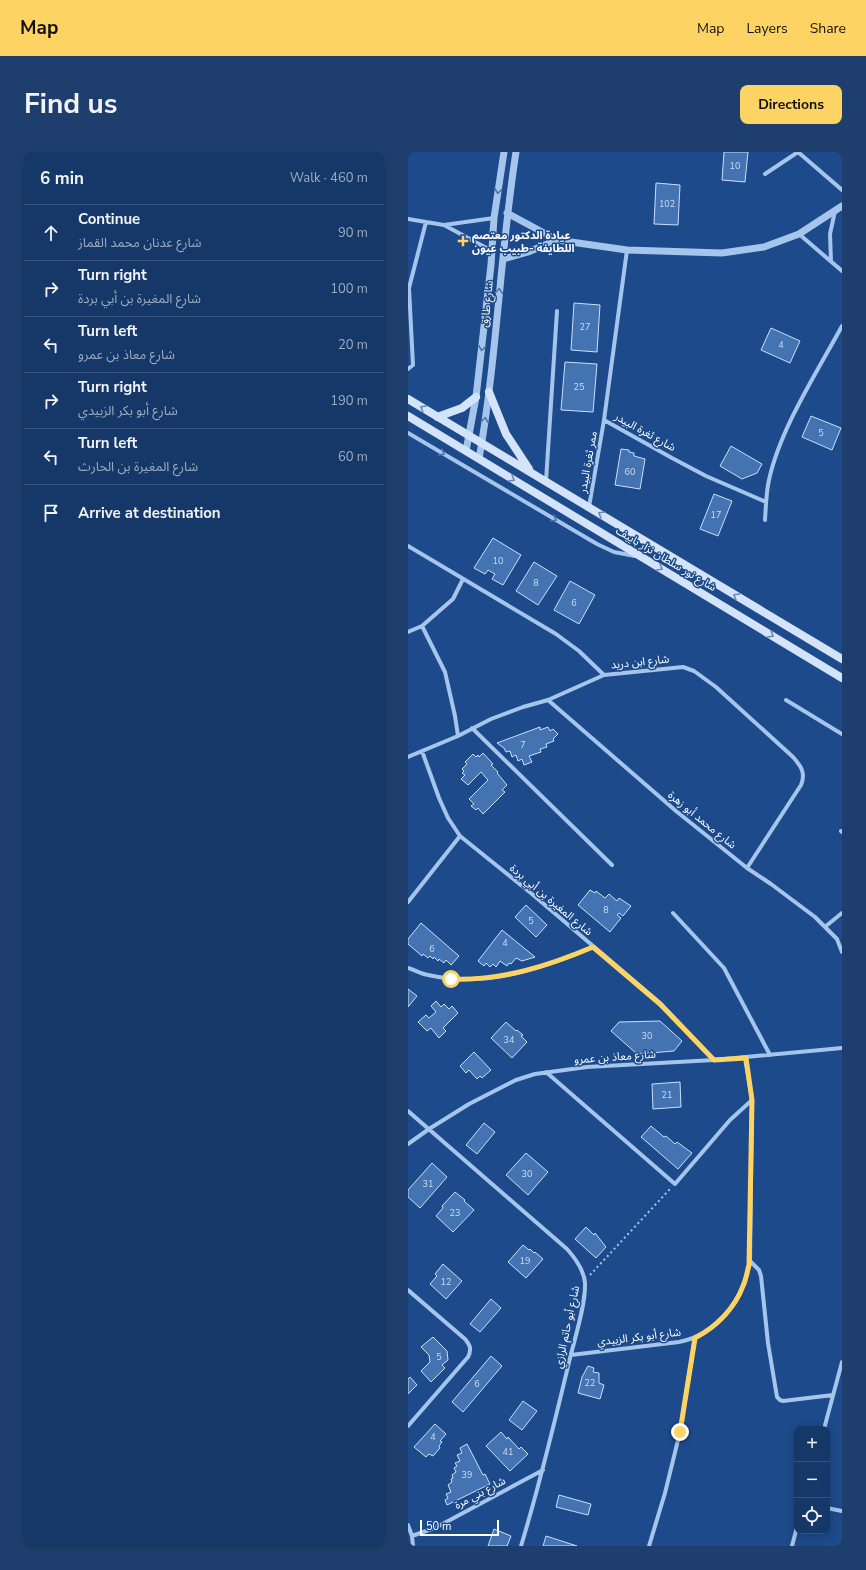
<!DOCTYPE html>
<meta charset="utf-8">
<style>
:root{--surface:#153868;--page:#1e3f6e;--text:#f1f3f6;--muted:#9dacc0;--line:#34527c;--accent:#fdd363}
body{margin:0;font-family:"Nunito Sans","Noto Sans Arabic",sans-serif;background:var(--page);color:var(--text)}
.controls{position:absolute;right:12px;bottom:12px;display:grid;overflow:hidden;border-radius:8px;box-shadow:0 2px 10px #0003}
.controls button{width:36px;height:36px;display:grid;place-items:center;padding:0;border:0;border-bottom:1px solid var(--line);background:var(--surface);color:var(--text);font:20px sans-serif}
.scale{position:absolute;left:12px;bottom:10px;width:79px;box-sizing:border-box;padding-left:4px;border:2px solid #fff;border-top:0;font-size:11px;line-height:14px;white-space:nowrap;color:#fff;-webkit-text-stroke:3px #1c4a8a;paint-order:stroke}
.stop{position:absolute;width:12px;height:12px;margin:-9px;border:3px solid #fdd363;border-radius:50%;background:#fff}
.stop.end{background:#fdd363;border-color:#fff;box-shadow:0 1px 4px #0008}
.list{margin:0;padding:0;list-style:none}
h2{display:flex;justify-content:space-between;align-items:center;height:52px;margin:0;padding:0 16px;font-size:17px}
h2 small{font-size:13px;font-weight:400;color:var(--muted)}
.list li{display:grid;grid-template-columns:26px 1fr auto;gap:12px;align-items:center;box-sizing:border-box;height:56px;padding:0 16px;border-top:1px solid var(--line)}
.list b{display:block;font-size:15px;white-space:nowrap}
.list p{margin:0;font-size:13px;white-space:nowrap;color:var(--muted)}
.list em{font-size:13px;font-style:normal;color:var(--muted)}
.icon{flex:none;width:22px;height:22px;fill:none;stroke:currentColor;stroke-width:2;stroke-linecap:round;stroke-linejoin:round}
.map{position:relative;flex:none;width:434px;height:1394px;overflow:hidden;border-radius:8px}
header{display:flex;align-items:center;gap:24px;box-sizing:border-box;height:56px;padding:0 20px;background:var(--accent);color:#111}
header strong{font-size:19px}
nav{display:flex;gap:22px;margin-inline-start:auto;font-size:14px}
.intro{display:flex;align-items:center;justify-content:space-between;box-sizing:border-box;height:96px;padding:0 24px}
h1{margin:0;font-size:28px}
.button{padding:10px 18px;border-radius:8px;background:var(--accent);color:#111;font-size:14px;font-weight:700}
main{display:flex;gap:24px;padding:0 24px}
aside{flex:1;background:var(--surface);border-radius:8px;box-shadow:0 2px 10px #0003}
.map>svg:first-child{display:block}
</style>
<header>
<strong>Map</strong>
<nav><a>Map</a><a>Layers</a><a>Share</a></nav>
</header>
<div class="intro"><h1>Find us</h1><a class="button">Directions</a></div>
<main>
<aside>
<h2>6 min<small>Walk · 460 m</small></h2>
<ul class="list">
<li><svg class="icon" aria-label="ahead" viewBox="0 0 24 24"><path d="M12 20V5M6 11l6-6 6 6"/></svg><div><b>Continue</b><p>شارع عدنان محمد القماز</p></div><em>90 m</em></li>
<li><svg class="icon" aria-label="right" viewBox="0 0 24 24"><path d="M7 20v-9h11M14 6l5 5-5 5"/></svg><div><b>Turn right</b><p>شارع المغيرة بن أبي بردة</p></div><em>100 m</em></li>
<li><svg class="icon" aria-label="left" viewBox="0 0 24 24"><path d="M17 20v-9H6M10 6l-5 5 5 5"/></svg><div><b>Turn left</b><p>شارع معاذ بن عمرو</p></div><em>20 m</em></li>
<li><svg class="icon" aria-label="right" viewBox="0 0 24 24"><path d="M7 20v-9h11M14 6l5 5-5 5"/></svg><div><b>Turn right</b><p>شارع أبو بكر الزبيدي</p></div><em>190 m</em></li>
<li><svg class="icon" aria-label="left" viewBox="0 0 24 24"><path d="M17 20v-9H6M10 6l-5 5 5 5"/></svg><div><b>Turn left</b><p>شارع المغيرة بن الحارث</p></div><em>60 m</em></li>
<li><svg class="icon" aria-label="arrive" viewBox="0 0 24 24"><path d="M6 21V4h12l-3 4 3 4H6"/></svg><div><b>Arrive at destination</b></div></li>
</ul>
</aside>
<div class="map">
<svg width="434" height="1394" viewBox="0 0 434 1394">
<rect width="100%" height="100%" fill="#1c4a8a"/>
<path fill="#4473b2" stroke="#ccdff9" d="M 316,0 L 340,0 L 337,30 L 314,28 Z
M 248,31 L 272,33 L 270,73 L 246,72 Z
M 166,151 L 192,153 L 189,200 L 163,198 Z
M 363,176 L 392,189 L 382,211 L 353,198 Z
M 157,210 L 189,212 L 185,260 L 153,258 Z
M 403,264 L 433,276 L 424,298 L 394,285 Z
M 323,294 L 354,312 L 349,321 L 334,327 L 312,314 Z
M 213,297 L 221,298 L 221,300 L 226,301 L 226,304 L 237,307 L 232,337 L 207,333 Z
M 306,342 L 324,349 L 310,384 L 292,377 Z
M 85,386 L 113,403 L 95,433 L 84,427 L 87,422 L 80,418 L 77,422 L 66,416 Z
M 126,410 L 149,424 L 130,453 L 108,439 Z
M 162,429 L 187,443 L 171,472 L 146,458 Z
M 132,575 L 132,578 L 140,575 L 142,579 L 145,577 L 150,582 L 145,587 L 146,589 L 138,592 L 139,595 L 132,597 L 133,600 L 121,604 L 124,610 L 116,613 L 114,607 L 110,609 L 108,603 L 104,605 L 102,599 L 98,600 L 96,596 L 89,591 Z
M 75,601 L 85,612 L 83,613 L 90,620 L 89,621 L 99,633 L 94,638 L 97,640 L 75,662 L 70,656 L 68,658 L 63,654 L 66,652 L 61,647 L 80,628 L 73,620 L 60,633 L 53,627 L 57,623 L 54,621 L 56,619 L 54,617 L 59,612 L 57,610 L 65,602 L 68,605 L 70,603 L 71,605 Z
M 182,738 L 187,741 L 188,739 L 197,746 L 201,742 L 209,749 L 211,746 L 223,754 L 215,764 L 211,761 L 209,763 L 213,766 L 202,780 L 170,753 Z
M 118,753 L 139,773 L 128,785 L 107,765 Z
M 13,771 L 51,804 L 43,813 L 38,808 L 36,811 L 31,807 L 30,809 L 26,805 L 25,807 L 22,804 L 20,806 L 15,802 L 14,804 L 0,792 L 0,787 Z
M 94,778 L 127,805 L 114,809 L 108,806 L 103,812 L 101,811 L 99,814 L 92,809 L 88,815 L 85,812 L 82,815 L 78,811 L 76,814 L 70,809 Z
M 0,837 L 9,844 L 0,855 Z
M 28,849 L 33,855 L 36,852 L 41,857 L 44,854 L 50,861 L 35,876 L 38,879 L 31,886 L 23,876 L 19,879 L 10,870 L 18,863 L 21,866 L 28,860 L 23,854 Z
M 252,869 L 274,889 L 266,899 L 229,902 L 203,879 L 211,870 Z
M 98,870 L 108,879 L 109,878 L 115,883 L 113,884 L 119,890 L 104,906 L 83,886 Z
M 66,900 L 83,918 L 74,926 L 72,924 L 69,927 L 61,918 L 58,921 L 52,914 Z
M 272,930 L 273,955 L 245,957 L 244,932 Z
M 76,971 L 87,980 L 69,1002 L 58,993 Z
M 243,974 L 256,985 L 258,984 L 267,992 L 269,990 L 284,1001 L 270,1017 L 233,985 Z
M 118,1001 L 140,1020 L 120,1043 L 98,1023 Z
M 24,1011 L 39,1025 L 12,1056 L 0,1045 L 0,1038 Z
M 47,1040 L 57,1048 L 56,1049 L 66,1058 L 45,1080 L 28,1064 L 35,1056 L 34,1054 Z
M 178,1075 L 186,1083 L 187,1081 L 198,1095 L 188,1106 L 167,1087 Z
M 115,1093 L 121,1098 L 122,1097 L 126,1101 L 127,1100 L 135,1107 L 118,1126 L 100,1110 Z
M 35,1112 L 54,1129 L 38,1147 L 22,1132 L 29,1124 L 27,1122 Z
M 83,1147 L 93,1156 L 72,1180 L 62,1172 Z
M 25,1185 L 39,1199 L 40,1208 L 34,1213 L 37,1216 L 23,1230 L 13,1219 L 22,1210 L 21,1203 L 13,1195 Z
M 83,1204 L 94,1214 L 55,1260 L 44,1250 Z
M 180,1214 L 186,1216 L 185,1220 L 191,1221 L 191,1231 L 196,1233 L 192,1247 L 170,1241 L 174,1225 Z
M 2,1225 L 9,1233 L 0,1242 L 0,1227 Z
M 115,1249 L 129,1259 L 114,1278 L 101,1268 Z
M 27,1272 L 38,1282 L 32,1289 L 34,1290 L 31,1294 L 32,1296 L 25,1304 L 21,1302 L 18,1305 L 6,1295 Z
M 93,1280 L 99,1287 L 100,1285 L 111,1297 L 113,1295 L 120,1302 L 102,1319 L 78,1294 Z
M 59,1292 L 75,1323 L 77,1322 L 82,1332 L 39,1353 L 37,1348 L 40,1346 L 38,1342 L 43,1340 L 40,1333 L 44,1330 L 43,1327 L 45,1326 L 44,1323 L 48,1320 L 46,1316 L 49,1314 L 47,1311 L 52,1309 L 49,1303 L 54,1301 L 52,1296 Z
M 151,1343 L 183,1352 L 180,1363 L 148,1355 Z
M 86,1377 L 103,1384 L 99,1394 L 80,1394 Z
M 138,1384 L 169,1394 L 135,1394 Z"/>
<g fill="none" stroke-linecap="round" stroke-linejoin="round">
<path stroke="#a6c5ec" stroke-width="2" stroke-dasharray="2 3" stroke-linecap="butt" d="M 182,1123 L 262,1037"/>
<path stroke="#a6c5ec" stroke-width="4" d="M 390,0 L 434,38
M 357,22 L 390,0
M 0,67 L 36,73 L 84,99
M 36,73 L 86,66
M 391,82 L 434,119
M 423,109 L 422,82 L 427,59
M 0,217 L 5,213 L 1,136 L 18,70
M 196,268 L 264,306 L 298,324 L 358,350
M 0,281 L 189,392 L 206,400 L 227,404
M 138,329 L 149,159
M 181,355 L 196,268 L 219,98
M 357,368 C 358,354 358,341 361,328 C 372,277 409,220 434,174
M 0,394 L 148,482 L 171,499 L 196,523
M 14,474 L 37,520 L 47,564 L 50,584
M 0,480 L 14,474 L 45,447 L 55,427
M 140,548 L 268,659 L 339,716 L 363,732 L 407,765 L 429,787 L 434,800
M 378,548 L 434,582
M 64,576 L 204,713
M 14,599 L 31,646 L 40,666 L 52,684 L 124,742 L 252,851 L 306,908
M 0,605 L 50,584 L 83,567 L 115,555 L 140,548 L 196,523 L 275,515 L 286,519 L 308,535 L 385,605 C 393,614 398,621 393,633 L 339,716
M 433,679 L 434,680
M 0,750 L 52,684
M 265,761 L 316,816 L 362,903
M 418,774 L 434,761
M 0,816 C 7,818 13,822 20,823 C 76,836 134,817 185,795
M 138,920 L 267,1032 L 322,968 L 344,948
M 0,959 L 159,1097 C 168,1107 176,1118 177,1131 C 178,1151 167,1186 162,1206 C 147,1269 132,1332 113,1394
M 0,992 L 21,977 L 61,952 L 108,928 L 127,922 L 179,915 L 306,908 L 434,896
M 342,1109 L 351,1118 L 353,1124 L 360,1191 L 369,1245 L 372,1248 L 375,1249 L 425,1243
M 0,1138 L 57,1187 C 62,1193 64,1197 60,1205 L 0,1274
M 163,1203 L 271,1190 C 311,1182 335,1148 342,1109 L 344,948 L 337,906
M 416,1277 L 434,1210
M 419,1356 L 434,1359
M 0,1373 L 4,1384 L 5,1394
M 4,1384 L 29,1375 L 135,1318
M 241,1394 L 257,1341 L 272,1280 L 287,1186
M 384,1394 L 389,1375"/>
<path stroke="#a6c5ec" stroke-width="7" d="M 99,61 L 149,88 L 219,98 L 314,101 L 356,95 L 391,82 L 434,54
M 95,107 L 120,100 L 149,88
M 58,299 L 68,245 L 83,113 L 86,66 L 96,0
M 71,307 C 89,205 92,102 108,0"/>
<path stroke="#d3e3f9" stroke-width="8" d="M 81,240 L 98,282 L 121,317
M 0,247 L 434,507
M 0,264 L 434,526
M 29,265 L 54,256 L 68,245"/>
</g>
<defs><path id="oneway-chevron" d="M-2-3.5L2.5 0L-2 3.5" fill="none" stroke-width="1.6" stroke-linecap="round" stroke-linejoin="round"/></defs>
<g stroke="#4c75ac">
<use href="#oneway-chevron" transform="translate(90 39) rotate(99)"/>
<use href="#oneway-chevron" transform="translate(91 139) rotate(-84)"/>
<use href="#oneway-chevron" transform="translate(74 196) rotate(97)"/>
<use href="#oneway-chevron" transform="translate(77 268) rotate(-81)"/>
<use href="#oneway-chevron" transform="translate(34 301) rotate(30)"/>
<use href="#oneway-chevron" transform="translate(146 367) rotate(30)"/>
</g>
<g stroke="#6587b6">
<use href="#oneway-chevron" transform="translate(15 256) rotate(-149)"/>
<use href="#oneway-chevron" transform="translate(104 327) rotate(31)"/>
<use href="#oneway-chevron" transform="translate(193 362) rotate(-149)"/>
<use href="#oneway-chevron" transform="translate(252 416) rotate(31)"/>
<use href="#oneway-chevron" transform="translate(328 444) rotate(-149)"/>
<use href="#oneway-chevron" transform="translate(363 483) rotate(31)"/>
</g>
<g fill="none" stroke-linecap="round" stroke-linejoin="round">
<path stroke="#fdd363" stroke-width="5" d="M 43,827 C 93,829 140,814 185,795 L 252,852 L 306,908 L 338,906 L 344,948 L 341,1113 C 339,1120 338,1128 335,1134 C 327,1156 308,1175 287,1186 L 272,1280"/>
</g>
<path fill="#fdd363" stroke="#1c4a8a" stroke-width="1.5" d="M53 83h4v4h4v4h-4v4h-4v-4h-4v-4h4z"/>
<g text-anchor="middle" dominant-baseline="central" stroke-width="3" stroke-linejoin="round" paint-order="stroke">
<g font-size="9" fill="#d0dcec">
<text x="327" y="14">10</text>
<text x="259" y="52">102</text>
<text x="177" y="175">27</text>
<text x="373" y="193">4</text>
<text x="171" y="235">25</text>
<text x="413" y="281">5</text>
<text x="222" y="320">60</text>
<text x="308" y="363">17</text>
<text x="90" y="409">10</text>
<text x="128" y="431">8</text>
<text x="166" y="451">6</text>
<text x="115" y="593">7</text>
<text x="198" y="758">8</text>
<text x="123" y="769">5</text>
<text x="97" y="791">4</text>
<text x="24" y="797">6</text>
<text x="239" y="884">30</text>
<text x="101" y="888">34</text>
<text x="259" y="943">21</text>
<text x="119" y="1022">30</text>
<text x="20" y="1032">31</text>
<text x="47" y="1061">23</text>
<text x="117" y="1109">19</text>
<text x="38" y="1130">12</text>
<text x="31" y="1205">5</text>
<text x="182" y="1231">22</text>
<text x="69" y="1232">6</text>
<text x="25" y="1285">4</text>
<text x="100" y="1300">41</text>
<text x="59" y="1323">39</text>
</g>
<g font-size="11" font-weight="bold" fill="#fff" stroke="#1c4a8a" text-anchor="start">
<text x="64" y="83">عيادة الدكتور معتصم<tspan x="64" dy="13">اللطايفة -طبيب عيون</tspan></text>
</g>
<g font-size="11" fill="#fff" stroke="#1c4a8a">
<text transform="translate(79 152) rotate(-84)">شارع طارق</text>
<text transform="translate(237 280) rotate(29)">شارع ثغرة البيدر</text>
<text transform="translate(180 310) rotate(-80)">ممر ثغرة البيدر</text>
<text transform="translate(258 407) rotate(31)">شارع نور سلطان نزار باييف</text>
<text transform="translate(232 510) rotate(-6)">شارع ابن دريد</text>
<text transform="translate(294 668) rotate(39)">شارع محمد أبو زهرة</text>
<text transform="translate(143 748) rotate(40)">شارع المغيرة بن أبي بردة</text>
<text transform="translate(207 905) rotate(-4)">شارع معاذ بن عمرو</text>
<text transform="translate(159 1175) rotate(-78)">شارع أبو حاتم الرازي</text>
<text transform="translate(231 1185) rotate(-7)">شارع أبو بكر الزبيدي</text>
<text transform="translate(72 1341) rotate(-28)">شارع بني مرة</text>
</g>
</g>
</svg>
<div class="controls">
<button>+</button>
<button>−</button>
<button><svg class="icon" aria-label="locate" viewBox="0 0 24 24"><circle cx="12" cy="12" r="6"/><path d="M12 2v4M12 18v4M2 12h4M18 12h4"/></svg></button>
</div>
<div class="scale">50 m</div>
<div class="stop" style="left:43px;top:827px"></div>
<div class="stop end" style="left:272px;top:1280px"></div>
</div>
</main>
